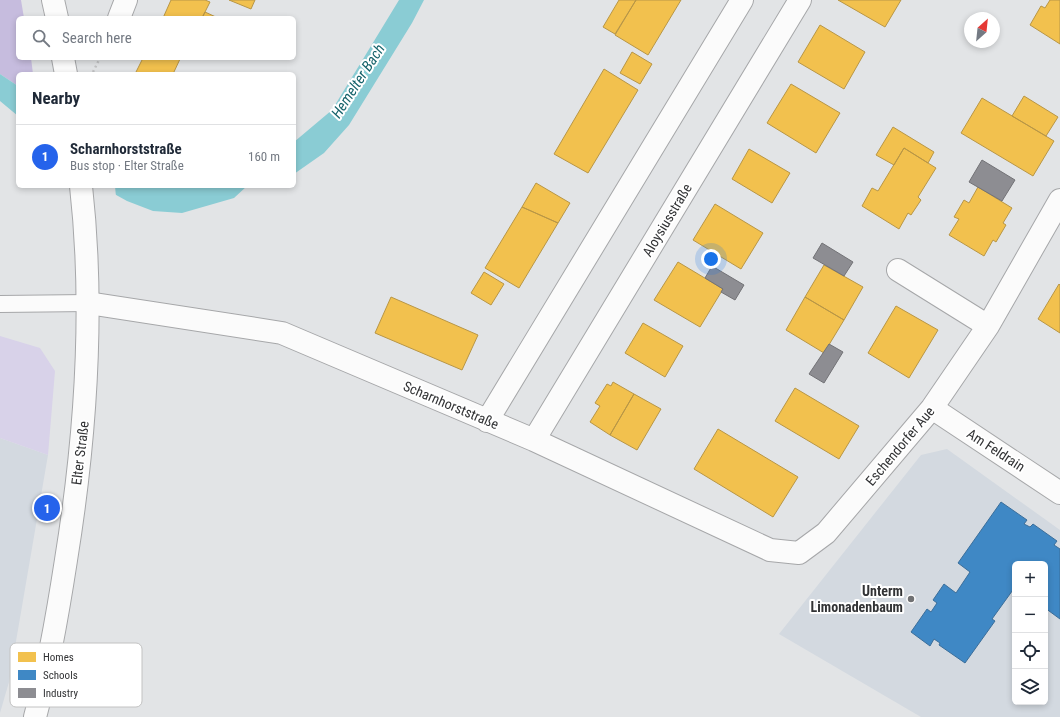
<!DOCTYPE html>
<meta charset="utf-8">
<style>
:root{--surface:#fff;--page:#f6f6f7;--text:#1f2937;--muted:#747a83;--line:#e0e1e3;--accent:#2563eb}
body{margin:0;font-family:"Roboto Condensed",sans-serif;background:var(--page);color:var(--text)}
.controls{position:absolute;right:12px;bottom:12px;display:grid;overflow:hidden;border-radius:6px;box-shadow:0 2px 6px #0003}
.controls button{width:36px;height:36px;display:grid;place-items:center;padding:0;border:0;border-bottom:1px solid var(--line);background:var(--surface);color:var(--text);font:20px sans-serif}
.compass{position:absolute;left:964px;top:12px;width:36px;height:36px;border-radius:50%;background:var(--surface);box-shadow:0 2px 6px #0003;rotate:27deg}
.you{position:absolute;left:711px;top:259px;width:14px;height:14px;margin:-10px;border:3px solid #fff;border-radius:50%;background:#1a73e8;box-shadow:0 0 0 6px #1a73e833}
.badge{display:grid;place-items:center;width:26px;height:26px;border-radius:50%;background:var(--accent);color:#fff;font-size:13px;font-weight:700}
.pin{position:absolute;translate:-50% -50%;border:2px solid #fff;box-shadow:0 1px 4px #0006}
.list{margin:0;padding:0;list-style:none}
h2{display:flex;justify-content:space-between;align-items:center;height:52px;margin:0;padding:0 16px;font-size:17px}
h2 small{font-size:13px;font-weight:400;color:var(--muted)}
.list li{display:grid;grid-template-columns:26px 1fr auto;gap:12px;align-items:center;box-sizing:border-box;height:64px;padding:0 16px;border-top:1px solid var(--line)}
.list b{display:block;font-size:15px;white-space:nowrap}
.list p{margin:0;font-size:13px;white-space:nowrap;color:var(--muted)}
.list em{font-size:13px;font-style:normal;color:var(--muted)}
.icon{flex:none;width:22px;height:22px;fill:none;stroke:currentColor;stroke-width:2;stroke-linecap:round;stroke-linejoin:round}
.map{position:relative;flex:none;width:1060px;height:717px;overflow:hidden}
.search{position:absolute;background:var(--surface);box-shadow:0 2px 6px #0003;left:16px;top:16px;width:280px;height:44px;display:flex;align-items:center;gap:10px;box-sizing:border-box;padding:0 14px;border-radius:6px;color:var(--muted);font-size:15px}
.panel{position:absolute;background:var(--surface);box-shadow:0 2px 6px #0003;left:16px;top:72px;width:280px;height:116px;border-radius:6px}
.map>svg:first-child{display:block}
</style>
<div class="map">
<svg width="1060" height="717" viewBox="0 0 1060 717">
<rect width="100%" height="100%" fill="#e2e4e6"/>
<path fill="#d3d9e0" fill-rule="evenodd" d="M 0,438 L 48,455 L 9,682 L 0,713 Z
M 947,449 L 1060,530 L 1060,717 L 921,717 L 779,634 L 921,455 ZM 1015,564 L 1045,564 L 1045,702 L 1015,702 Z"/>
<path fill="#d8d2e9" d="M 0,336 L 40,348 L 55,371 L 48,455 L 0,438 Z"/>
<path fill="#c6bcde" d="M 0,0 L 21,0 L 24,18 L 18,18 L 18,58 L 31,58 L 33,74 L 18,74 L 18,86 L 0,74 Z"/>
<path fill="#8accd4" d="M 399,0 L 424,0 L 412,23 L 349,125 L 324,153 L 294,174 L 294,142 L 332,110 Z
M 0,74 L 18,86 L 18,116 L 0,101 Z
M 100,186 L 247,186 L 234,198 L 182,213 L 153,211 L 127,201 Z"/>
<path fill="#e2e4e6" d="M 98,186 L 115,186 L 116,197 L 99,188 Z"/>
<path fill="#f2c14e" stroke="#b89646" d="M 171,0 L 205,0 L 210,2 L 202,18 L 163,18 Z
M 229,0 L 255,0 L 251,9 Z
M 619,0 L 636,0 L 615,34 L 603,27 Z
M 636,0 L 681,0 L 648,55 L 615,35 Z
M 838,0 L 901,0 L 885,27 Z
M 1050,0 L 1060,0 L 1060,44 L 1030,25 L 1041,6 L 1045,8 Z
M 205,12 L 218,18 L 202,18 Z
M 820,25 L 865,52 L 844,89 L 798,62 Z
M 632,52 L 652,64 L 640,84 L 620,73 Z
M 143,58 L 178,58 L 180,59 L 173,74 L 135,74 Z
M 604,69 L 638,90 L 588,173 L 554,154 Z
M 791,84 L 840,113 L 816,153 L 767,123 Z
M 1024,96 L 1058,117 L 1046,136 L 1012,116 Z
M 982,98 L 1054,141 L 1033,176 L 961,133 Z
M 893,127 L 934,152 L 928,163 L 904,148 L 894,165 L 876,155 Z
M 904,148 L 936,168 L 918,197 L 921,200 L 911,215 L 908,213 L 899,229 L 862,206 L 872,188 L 878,191 Z
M 749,149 L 790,173 L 772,203 L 732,179 Z
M 536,183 L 570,203 L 558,223 L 522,207 Z
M 978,187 L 1012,208 L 1003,223 L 1006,225 L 996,242 L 993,240 L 984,256 L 949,235 L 959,219 L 954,217 L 964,200 L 969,203 Z
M 715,204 L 763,233 L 741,269 L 693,240 Z
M 522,207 L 558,223 L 519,288 L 485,268 Z
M 678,262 L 723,289 L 700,327 L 654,300 Z
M 824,265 L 863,287 L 844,320 L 805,297 Z
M 484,272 L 504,284 L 491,305 L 471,293 Z
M 1059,284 L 1060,285 L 1060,333 L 1038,319 Z
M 391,297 L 478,335 L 462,370 L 375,333 Z
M 805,297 L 844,320 L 824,353 L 786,330 Z
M 896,306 L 938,330 L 909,378 L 868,353 Z
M 643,323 L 683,346 L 665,377 L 625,353 Z
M 613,382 L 634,394 L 610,435 L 590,422 L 600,406 L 595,403 L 607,384 L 611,386 Z
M 795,388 L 859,426 L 839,459 L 775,421 Z
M 634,394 L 661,409 L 637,450 L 610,435 Z
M 718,429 L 798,477 L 773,517 L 694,469 Z"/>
<path fill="#3f88c5" stroke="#3b6e9a" d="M 1001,502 L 1027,520 L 1024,524 L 1030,527 L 1033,524 L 1057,541 L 1054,545 L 1060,549 L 1060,619 L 1045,608 L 1045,564 L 1015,564 L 1015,587 L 992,619 L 995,621 L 965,663 L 939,645 L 940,643 L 934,639 L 930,646 L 911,632 L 927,609 L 931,612 L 937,603 L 933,600 L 944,584 L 956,593 L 970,572 L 958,563 Z"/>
<path fill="#8d8d92" stroke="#727276" d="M 982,160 L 1015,180 L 1002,201 L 969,182 Z
M 822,243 L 853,262 L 844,276 L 813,258 Z
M 712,266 L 744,285 L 735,300 L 721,292 L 723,289 L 705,278 Z
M 829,344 L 843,352 L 824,383 L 809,374 Z"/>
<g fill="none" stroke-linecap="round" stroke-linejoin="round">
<defs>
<path id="service" d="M 0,304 L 88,303"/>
<path id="minor" d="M 119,18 L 126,0
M 898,270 L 988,326
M 88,303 L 282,333 L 534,440 L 770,550 L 799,553 L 826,533 L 932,408 L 988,326 L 1060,200
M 932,408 L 1060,493
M 487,421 L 742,0
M 534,440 L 800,0"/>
<path id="secondary" d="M 53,0 L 57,18
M 63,58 L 66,74
M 35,717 C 49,666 58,612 66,560 C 86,436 95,311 81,186"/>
</defs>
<use href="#service" stroke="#a6a7a9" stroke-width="18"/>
<use href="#minor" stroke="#a6a7a9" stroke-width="24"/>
<use href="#secondary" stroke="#a6a7a9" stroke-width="24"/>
<path stroke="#c2c3c4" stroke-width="2.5" stroke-dasharray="2 3" stroke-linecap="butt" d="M 93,72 L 100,58"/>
<use href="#service" stroke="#fbfbfb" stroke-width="16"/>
<use href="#minor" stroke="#fbfbfb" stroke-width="22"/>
<use href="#secondary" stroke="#fbfbfb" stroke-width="22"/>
</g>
<circle fill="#707173" stroke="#fff" stroke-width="1.5" cx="911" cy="599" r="4"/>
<g text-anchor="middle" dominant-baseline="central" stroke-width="4" stroke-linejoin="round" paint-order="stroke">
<g font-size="14" fill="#323335" stroke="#fff">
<text transform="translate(667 220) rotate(-59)">Aloysiusstraße</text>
<text transform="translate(451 405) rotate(23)">Scharnhorststraße</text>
<text transform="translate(900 446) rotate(-50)">Eschendorfer Aue</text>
<text transform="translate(996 450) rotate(33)">Am Feldrain</text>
<text transform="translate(80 453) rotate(-83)">Elter Straße</text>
</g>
<g font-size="14" font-weight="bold" fill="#323335" stroke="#fff" text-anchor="end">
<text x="903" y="591">Unterm<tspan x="903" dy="16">Limonadenbaum</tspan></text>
</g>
<g font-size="15" font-style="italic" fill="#16636b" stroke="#fff">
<text transform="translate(358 81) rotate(-57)">Hemelter Bach</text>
</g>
</g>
<rect x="10" y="643" width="132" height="64" rx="6" fill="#fff" stroke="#c2c2c2" stroke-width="1"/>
<rect x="18" y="652" width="18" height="10" fill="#f2c14e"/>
<rect x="18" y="670" width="18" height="10" fill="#3f88c5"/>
<rect x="18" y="688" width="18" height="10" fill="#8d8d92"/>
<g font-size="11" fill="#323335">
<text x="43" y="661">Homes</text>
<text x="43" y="679">Schools</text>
<text x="43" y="697">Industry</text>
</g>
</svg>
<div class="controls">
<button>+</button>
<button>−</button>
<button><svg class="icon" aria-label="locate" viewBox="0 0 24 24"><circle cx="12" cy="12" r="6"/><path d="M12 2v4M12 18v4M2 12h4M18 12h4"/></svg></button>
<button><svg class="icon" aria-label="layers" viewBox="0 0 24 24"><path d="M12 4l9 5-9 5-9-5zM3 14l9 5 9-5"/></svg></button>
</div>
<svg class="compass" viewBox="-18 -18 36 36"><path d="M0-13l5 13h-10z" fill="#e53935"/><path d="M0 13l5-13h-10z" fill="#747a83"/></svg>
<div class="you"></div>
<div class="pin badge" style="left:47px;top:508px">1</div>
<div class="search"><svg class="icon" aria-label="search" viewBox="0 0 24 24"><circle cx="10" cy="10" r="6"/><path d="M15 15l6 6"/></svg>Search here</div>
<section class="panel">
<h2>Nearby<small></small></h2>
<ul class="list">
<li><span class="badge">1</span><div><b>Scharnhorststraße</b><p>Bus stop · Elter Straße</p></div><em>160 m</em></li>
</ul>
</section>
</div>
